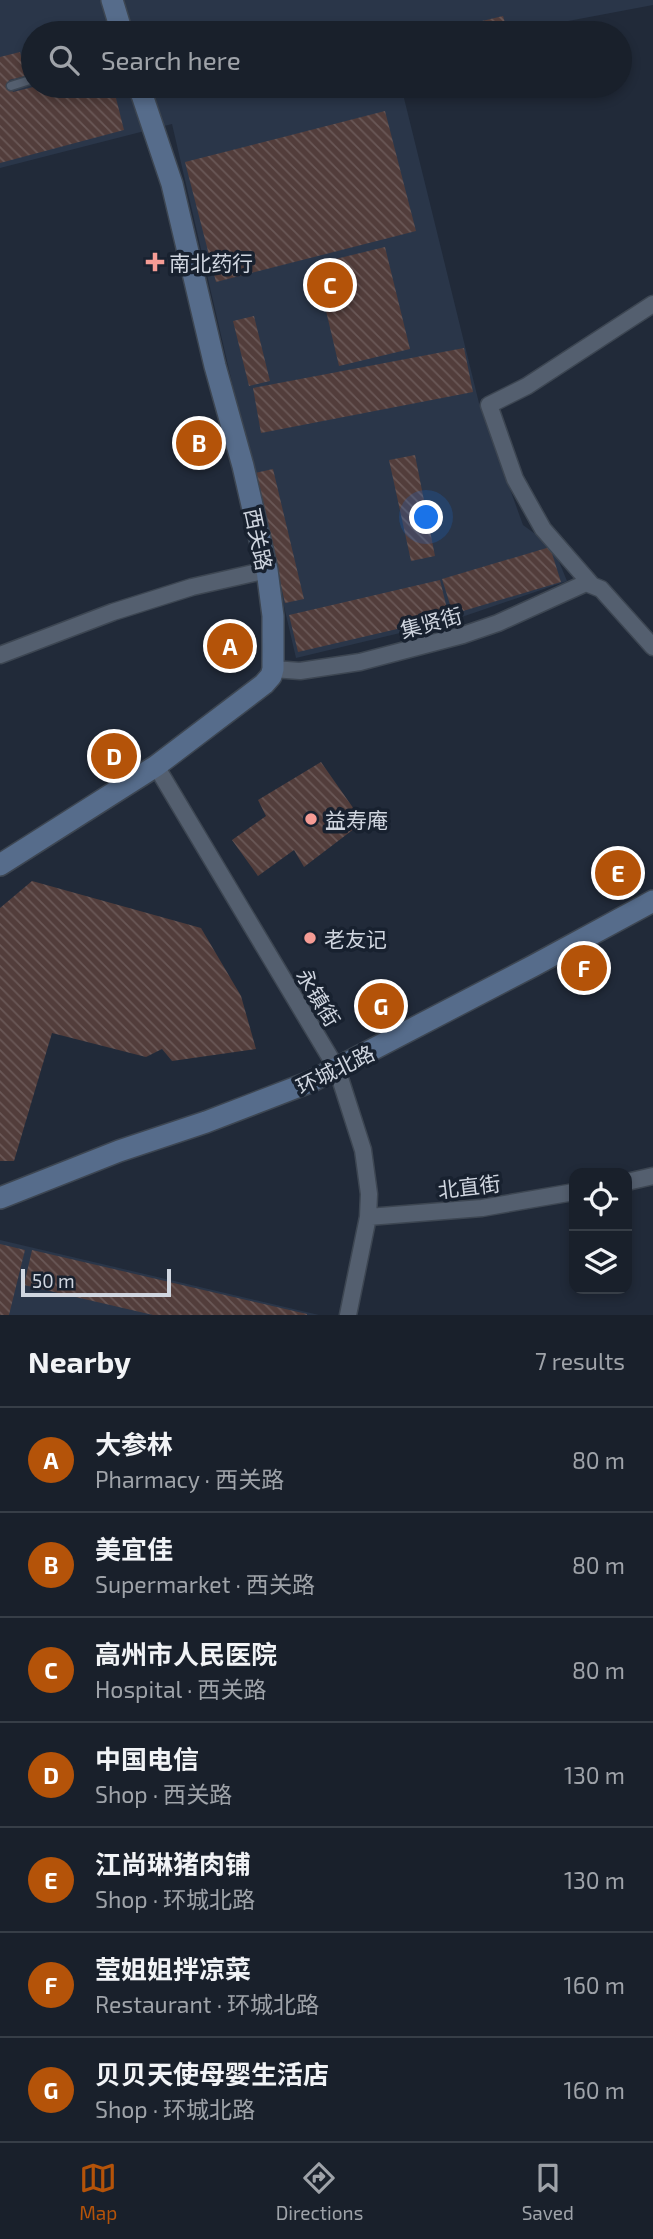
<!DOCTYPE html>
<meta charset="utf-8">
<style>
:root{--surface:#19202b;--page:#222833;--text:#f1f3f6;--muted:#9fa3a9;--line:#373e47;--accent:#b45309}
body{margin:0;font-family:"Exo 2","Noto Sans SC",sans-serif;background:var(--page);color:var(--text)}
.controls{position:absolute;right:21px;bottom:21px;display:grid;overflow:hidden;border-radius:14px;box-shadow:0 4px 10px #0003}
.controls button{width:63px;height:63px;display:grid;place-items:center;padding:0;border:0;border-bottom:2px solid var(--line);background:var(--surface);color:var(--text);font:35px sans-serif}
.scale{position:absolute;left:21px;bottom:18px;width:150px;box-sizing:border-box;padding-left:7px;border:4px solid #d0d6e0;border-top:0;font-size:19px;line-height:24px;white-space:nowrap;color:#d0d6e0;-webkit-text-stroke:5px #18212f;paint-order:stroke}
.you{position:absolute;left:427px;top:518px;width:24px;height:24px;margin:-18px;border:5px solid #fff;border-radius:50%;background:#1a73e8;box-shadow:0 0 0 10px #1a73e833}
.badge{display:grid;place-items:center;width:46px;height:46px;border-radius:50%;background:var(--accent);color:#fff;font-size:23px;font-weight:700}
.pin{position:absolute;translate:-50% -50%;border:4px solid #fff;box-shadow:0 2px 7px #0006}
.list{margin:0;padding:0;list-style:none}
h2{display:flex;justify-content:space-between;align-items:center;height:91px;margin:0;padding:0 28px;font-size:30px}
h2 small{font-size:23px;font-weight:400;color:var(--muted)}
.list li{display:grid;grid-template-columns:46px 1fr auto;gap:21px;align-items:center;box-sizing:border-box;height:105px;padding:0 28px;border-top:2px solid var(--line)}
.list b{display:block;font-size:26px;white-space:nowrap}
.list p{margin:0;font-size:23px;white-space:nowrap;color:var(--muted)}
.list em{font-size:23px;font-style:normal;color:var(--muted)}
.icon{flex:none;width:38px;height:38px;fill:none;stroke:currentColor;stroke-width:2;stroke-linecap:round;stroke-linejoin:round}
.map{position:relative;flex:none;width:653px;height:1315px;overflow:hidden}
.search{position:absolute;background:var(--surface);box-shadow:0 4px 10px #0003;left:21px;right:21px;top:21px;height:77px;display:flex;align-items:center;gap:18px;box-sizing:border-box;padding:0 24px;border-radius:38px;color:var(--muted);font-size:26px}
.sheet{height:826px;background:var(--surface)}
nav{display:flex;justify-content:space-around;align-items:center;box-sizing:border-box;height:98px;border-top:2px solid var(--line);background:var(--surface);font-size:19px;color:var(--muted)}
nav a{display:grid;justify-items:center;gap:4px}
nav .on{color:var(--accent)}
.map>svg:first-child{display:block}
</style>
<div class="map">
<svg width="653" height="1315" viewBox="0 0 653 1315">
<defs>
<pattern id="building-back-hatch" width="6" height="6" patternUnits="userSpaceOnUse" patternTransform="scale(1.75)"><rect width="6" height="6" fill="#523d3b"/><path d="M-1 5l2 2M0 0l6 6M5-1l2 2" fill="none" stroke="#6a5857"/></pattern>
</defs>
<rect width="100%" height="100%" fill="#212a39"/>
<path fill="#2a3649" d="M 0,0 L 653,0 L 653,5 L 563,22 L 551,33 L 33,33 L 33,86 L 433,86 L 403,94 L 479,403 L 523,525 L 553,547 L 567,581 L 450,621 L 296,658 L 172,124 L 0,168 Z
M 0,1240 L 319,1315 L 0,1315 Z"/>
<path fill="url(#building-back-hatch)" d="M 503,16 L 508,33 L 436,33 L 436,32 Z
M 20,52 L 26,76 L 9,80 L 13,92 L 37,86 L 113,86 L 124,130 L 0,163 L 0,57 Z
M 385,111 L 416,231 L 216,282 L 185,162 Z
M 385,247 L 410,349 L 339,366 L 315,264 Z
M 254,316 L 270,381 L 249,386 L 233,321 Z
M 464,348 L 473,392 L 261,433 L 253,388 Z
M 415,455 L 435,556 L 411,561 L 389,460 Z
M 273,469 L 304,599 L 285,603 L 255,473 Z
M 550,547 L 561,582 L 453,614 L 442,579 Z
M 440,580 L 449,617 L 298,652 L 289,615 Z
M 321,762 L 363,822 L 304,867 L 294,850 L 258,876 L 232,840 L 266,816 L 258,800 Z
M 32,881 L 201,928 L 241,996 L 256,1049 L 172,1061 L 162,1049 L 146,1057 L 52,1033 L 14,1161 L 0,1161 L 0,908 Z
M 0,1244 L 25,1250 L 9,1315 L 0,1315 Z
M 32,1250 L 307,1314 L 307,1315 L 153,1315 L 24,1285 Z"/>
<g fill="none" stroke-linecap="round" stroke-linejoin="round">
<defs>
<path id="lane" d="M 11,86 L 33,79"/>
<path id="street" d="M 591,584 L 543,529 L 515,479 L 489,405 L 527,386 L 653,304
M 0,655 L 113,612 L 192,587 L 267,570
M 273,669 L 300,671 L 360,662 L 463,635 L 498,623 L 586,583 L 601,589 L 653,647
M 156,766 L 337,1069 L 363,1150 L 369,1194 L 368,1217 L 348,1315
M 627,1182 L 653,1176
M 368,1217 L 482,1208 L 574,1192"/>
<path id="secondary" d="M 112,0 L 122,33
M 0,865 L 156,766 L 264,684 L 271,676 L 273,669 L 273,616 L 267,570 L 243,466 L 215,366 L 172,184 L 139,86
M 0,1198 L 119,1151 L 206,1122 L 310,1082 L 533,966 L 653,901"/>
</defs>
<use href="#lane" stroke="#3d4652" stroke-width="11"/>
<use href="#street" stroke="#3d4652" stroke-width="19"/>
<use href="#secondary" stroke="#3d4652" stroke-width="24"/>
<use href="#lane" stroke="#545f6f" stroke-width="8"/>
<use href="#street" stroke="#545f6f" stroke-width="16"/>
<use href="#secondary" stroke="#566c8b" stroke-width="21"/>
</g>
<g fill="#f59c95" stroke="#18212f" stroke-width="2.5">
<path d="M151.5 251.5h7v7h7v7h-7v7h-7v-7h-7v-7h7z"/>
<circle cx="311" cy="819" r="7"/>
<circle cx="310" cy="938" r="7"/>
</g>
<g text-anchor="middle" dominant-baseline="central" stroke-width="7" stroke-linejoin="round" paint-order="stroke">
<g font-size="21" fill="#d0d6e0" stroke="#18212f" text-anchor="start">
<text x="169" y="262">南北药行</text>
<text x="325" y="819">益寿庵</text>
<text x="324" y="938">老友记</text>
</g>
<g font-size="21" fill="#d0d6e0" stroke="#18212f">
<text transform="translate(259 539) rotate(78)">西关路</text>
<text transform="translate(431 622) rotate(-15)">集贤街</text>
<text transform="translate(319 997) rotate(59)">永镇街</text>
<text transform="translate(335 1069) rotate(-26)">环城北路</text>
<text transform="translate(469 1186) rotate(-7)">北直街</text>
</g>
</g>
</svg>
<div class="controls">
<button><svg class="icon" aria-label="locate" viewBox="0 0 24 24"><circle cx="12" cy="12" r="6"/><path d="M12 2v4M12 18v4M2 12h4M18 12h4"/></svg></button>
<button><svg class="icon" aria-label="layers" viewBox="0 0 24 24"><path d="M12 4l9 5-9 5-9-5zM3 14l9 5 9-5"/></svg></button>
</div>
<div class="scale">50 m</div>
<div class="you"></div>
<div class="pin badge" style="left:230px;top:646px">A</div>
<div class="pin badge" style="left:199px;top:443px">B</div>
<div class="pin badge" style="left:330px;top:285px">C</div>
<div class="pin badge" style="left:114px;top:756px">D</div>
<div class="pin badge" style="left:618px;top:873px">E</div>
<div class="pin badge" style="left:584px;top:968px">F</div>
<div class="pin badge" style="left:381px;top:1006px">G</div>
<div class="search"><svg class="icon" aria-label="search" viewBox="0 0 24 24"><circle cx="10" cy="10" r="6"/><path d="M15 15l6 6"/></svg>Search here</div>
</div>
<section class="sheet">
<h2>Nearby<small>7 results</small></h2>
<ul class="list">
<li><span class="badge">A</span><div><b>大参林</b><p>Pharmacy · 西关路</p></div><em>80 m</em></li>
<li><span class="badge">B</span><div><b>美宜佳</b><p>Supermarket · 西关路</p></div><em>80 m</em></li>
<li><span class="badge">C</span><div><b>高州市人民医院</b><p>Hospital · 西关路</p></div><em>80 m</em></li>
<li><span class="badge">D</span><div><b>中国电信</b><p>Shop · 西关路</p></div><em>130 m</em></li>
<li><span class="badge">E</span><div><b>江尚琳猪肉铺</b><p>Shop · 环城北路</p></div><em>130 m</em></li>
<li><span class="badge">F</span><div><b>莹姐姐拌凉菜</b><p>Restaurant · 环城北路</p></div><em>160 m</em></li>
<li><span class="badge">G</span><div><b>贝贝天使母婴生活店</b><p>Shop · 环城北路</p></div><em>160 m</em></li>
</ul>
</section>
<nav>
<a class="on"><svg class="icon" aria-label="map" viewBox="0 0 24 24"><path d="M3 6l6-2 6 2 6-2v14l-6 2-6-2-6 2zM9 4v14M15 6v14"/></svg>Map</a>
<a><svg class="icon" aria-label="directions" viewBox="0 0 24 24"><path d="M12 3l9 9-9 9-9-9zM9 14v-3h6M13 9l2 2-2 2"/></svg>Directions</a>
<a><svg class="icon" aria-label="saved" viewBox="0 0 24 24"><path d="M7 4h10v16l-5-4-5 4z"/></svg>Saved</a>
</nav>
